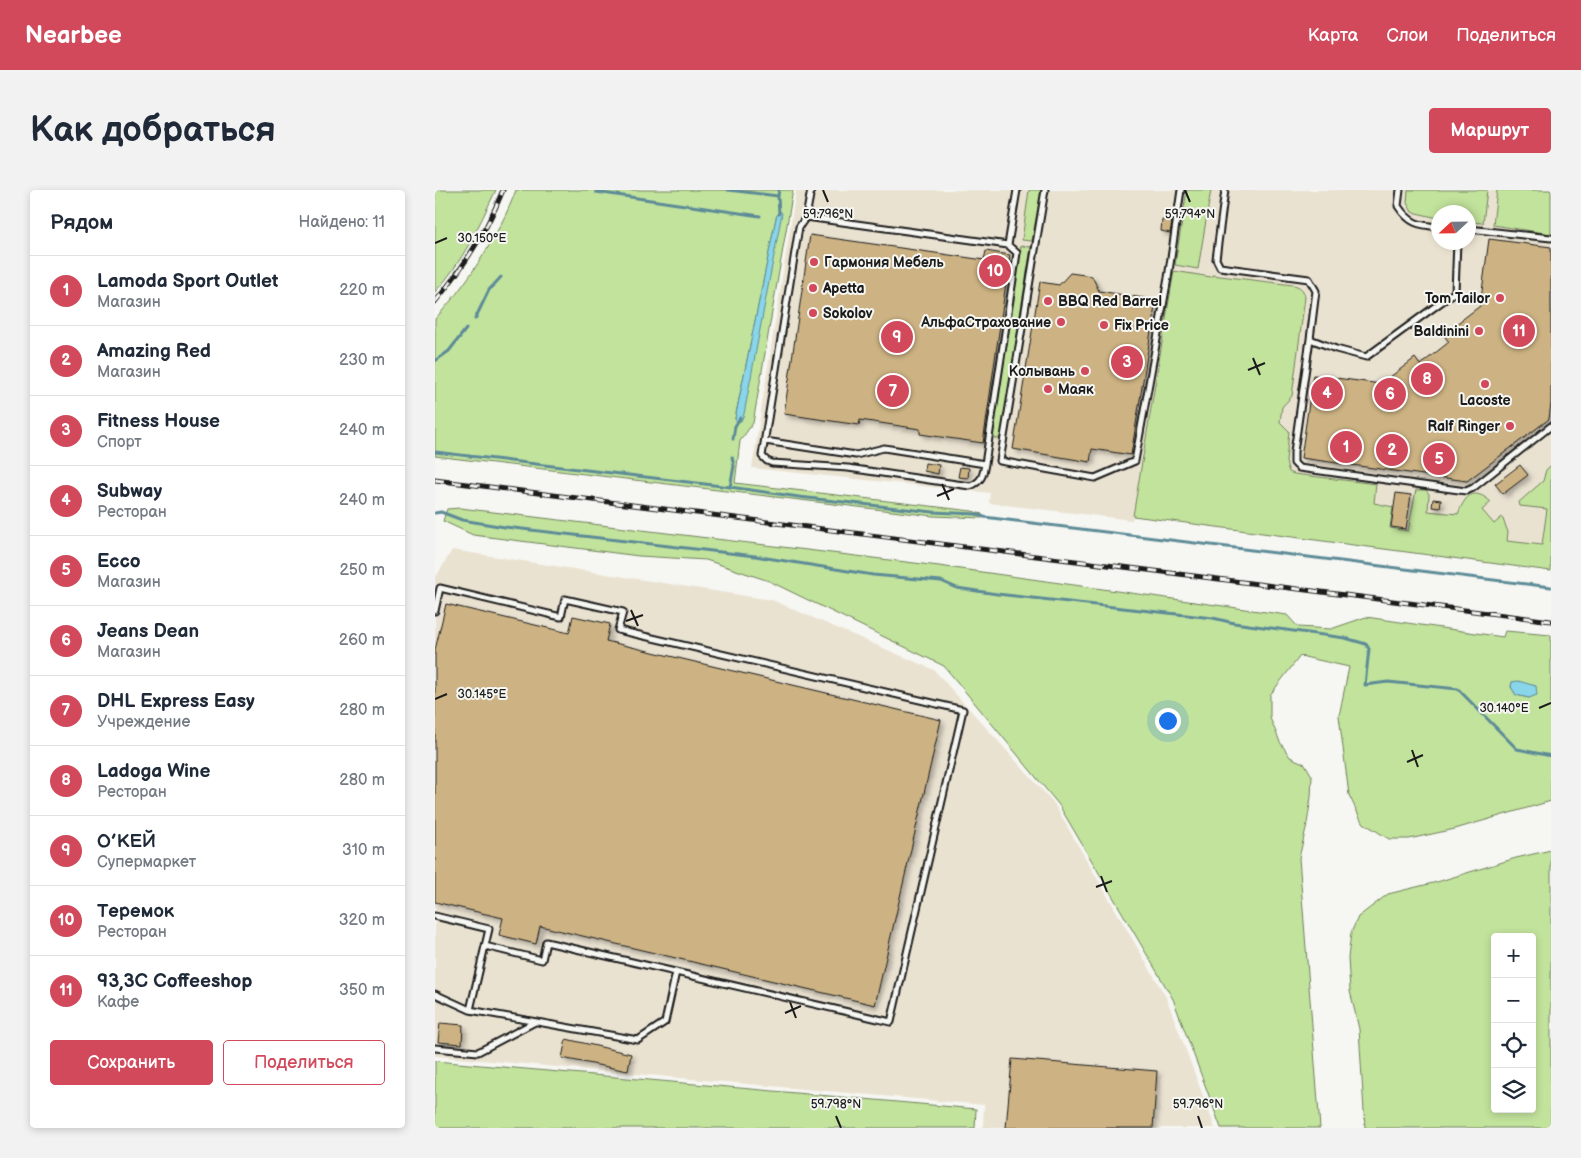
<!DOCTYPE html>
<html lang="ru">
<meta charset="utf-8">
<style>
:root{--surface:#fff;--page:#f2f2f3;--text:#1f2937;--muted:#747a83;--line:#e0e1e3;--accent:#d1495b}
body{margin:0;font-family:"Balsamiq Sans",sans-serif;background:var(--page);color:var(--text)}
.controls{position:absolute;right:15px;bottom:15px;display:grid;overflow:hidden;border-radius:5px;box-shadow:0 2px 8px #0003}
.controls button{width:45px;height:45px;display:grid;place-items:center;padding:0;border:0;border-bottom:1px solid var(--line);background:var(--surface);color:var(--text);font:25px sans-serif}
.compass{position:absolute;left:996px;top:15px;width:45px;height:45px;border-radius:50%;background:var(--surface);box-shadow:0 2px 8px #0003;rotate:248deg}
.you{position:absolute;left:732px;top:530px;width:18px;height:18px;margin:-12px;border:4px solid #fff;border-radius:50%;background:#1a73e8;box-shadow:0 0 0 8px #1a73e833}
.badge{display:grid;place-items:center;width:32px;height:32px;border-radius:50%;background:var(--accent);color:#fff;font-size:16px;font-weight:700}
.pin{position:absolute;translate:-50% -50%;border:2px solid #fff;box-shadow:0 1px 5px #0006}
.list{margin:0;padding:0;list-style:none}
h2{display:flex;justify-content:space-between;align-items:center;height:65px;margin:0;padding:0 20px;font-size:21px}
h2 small{font-size:16px;font-weight:400;color:var(--muted)}
.list li{display:grid;grid-template-columns:32px 1fr auto;gap:15px;align-items:center;box-sizing:border-box;height:70px;padding:0 20px;border-top:1px solid var(--line)}
.list b{display:block;font-size:19px;white-space:nowrap}
.list p{margin:0;font-size:16px;white-space:nowrap;color:var(--muted)}
.list em{font-size:16px;font-style:normal;color:var(--muted)}
.actions{display:flex;gap:10px;padding:15px 20px}
.actions a{flex:1;padding:11px 0;border:1px solid var(--accent);border-radius:5px;text-align:center;font-size:18px;color:var(--accent)}
.actions .main{background:var(--accent);color:#fff}
.icon{flex:none;width:28px;height:28px;fill:none;stroke:currentColor;stroke-width:2;stroke-linecap:round;stroke-linejoin:round}
.map{position:relative;flex:none;width:1116px;height:938px;overflow:hidden;border-radius:5px}
header{display:flex;align-items:center;gap:30px;box-sizing:border-box;height:70px;padding:0 25px;background:var(--accent);color:#fff}
header strong{font-size:24px}
nav{display:flex;gap:28px;margin-inline-start:auto;font-size:18px}
.intro{display:flex;align-items:center;justify-content:space-between;box-sizing:border-box;height:120px;padding:0 30px}
h1{margin:0;font-size:35px}
.button{padding:12px 22px;border-radius:5px;background:var(--accent);color:#fff;font-size:18px;font-weight:700}
main{display:flex;gap:30px;padding:0 30px}
aside{flex:1;background:var(--surface);border-radius:5px;box-shadow:0 2px 8px #0003}
.map>svg:first-child{display:block}
</style>
<header>
<strong>Nearbee</strong>
<nav><a>Карта</a><a>Слои</a><a>Поделиться</a></nav>
</header>
<div class="intro"><h1>Как добраться</h1><a class="button">Маршрут</a></div>
<main>
<aside>
<h2>Рядом<small>Найдено: 11</small></h2>
<ul class="list">
<li><span class="badge">1</span><div><b>Lamoda Sport Outlet</b><p>Магазин</p></div><em>220 m</em></li>
<li><span class="badge">2</span><div><b>Amazing Red</b><p>Магазин</p></div><em>230 m</em></li>
<li><span class="badge">3</span><div><b>Fitness House</b><p>Спорт</p></div><em>240 m</em></li>
<li><span class="badge">4</span><div><b>Subway</b><p>Ресторан</p></div><em>240 m</em></li>
<li><span class="badge">5</span><div><b>Ecco</b><p>Магазин</p></div><em>250 m</em></li>
<li><span class="badge">6</span><div><b>Jeans Dean</b><p>Магазин</p></div><em>260 m</em></li>
<li><span class="badge">7</span><div><b>DHL Express Easy</b><p>Учреждение</p></div><em>280 m</em></li>
<li><span class="badge">8</span><div><b>Ladoga Wine</b><p>Ресторан</p></div><em>280 m</em></li>
<li><span class="badge">9</span><div><b>О’КЕЙ</b><p>Супермаркет</p></div><em>310 m</em></li>
<li><span class="badge">10</span><div><b>Теремок</b><p>Ресторан</p></div><em>320 m</em></li>
<li><span class="badge">11</span><div><b>93,3C Coffeeshop</b><p>Кафе</p></div><em>350 m</em></li>
</ul>
<div class="actions"><a class="main">Сохранить</a><a>Поделиться</a></div>
</aside>
<div class="map">
<svg width="1116" height="938" viewBox="0 0 1116 938">
<defs>
<filter id="shadow"><feDropShadow dx="3.5" dy="3.5" stdDeviation="2.5" flood-color="#0004"/></filter>
</defs>
<rect width="100%" height="100%" fill="#f6f6f2"/>
<filter id="ink" filterUnits="userSpaceOnUse"><feTurbulence type="fractalNoise" baseFrequency=".02" numOctaves="2"/><feDisplacementMap in="SourceGraphic" scale="10" xChannelSelector="R" yChannelSelector="G"/><feConvolveMatrix kernelMatrix="1 2 1 2 8 2 1 2 1" color-interpolation-filters="sRGB"/></filter>
<g filter="url(#ink)">
<path fill="#eae2d1" fill-rule="evenodd" d="M 361,0 L 1116,0 L 1116,381 L 698,326 L 697,330 L 554,313 L 555,303 L 317,278 ZM 1004,22 L 1034,22 L 1034,52 L 1004,52 Z
M 17,360 L 337,410 L 499,480 L 618,612 L 731,807 L 780,938 L 548,938 L 549,915 L 0,866 L 0,385 L 2,385 Z"/>
<path fill="#c2e39c" stroke="#6f805c" fill-rule="evenodd" d="M 0,0 L 61,0 C 44,35 27,74 0,102 Z
M 81,0 L 358,0 L 318,233 L 305,251 L 300,293 L 537,321 L 547,324 L 547,328 L 498,326 L 0,266 L 0,129 C 31,96 66,42 81,0 ZM 344,21 L 300,229 L 341,28 Z
M 594,0 L 606,0 L 597,51 L 587,50 Z
M 752,0 L 776,0 L 763,79 L 740,75 Z
M 973,0 L 1052,0 L 1048,33 L 1034,32 L 1034,22 L 1004,22 L 1003,28 L 977,22 L 972,13 Z
M 1062,0 L 1116,0 L 1116,44 L 1058,35 Z
M 586,56 L 596,57 L 566,246 L 565,248 L 561,249 L 558,245 Z
M 739,81 L 776,87 L 777,85 L 858,95 C 864,96 869,99 870,107 L 857,206 L 847,217 L 845,232 L 854,241 L 851,272 L 854,282 L 859,284 L 941,294 L 939,313 L 958,317 L 955,338 L 973,341 L 981,300 L 991,300 L 994,304 L 993,321 L 1023,324 C 1030,306 1038,296 1056,312 L 1047,320 L 1059,334 L 1067,327 L 1073,342 L 1072,351 L 1107,355 L 1112,319 L 1085,316 L 1084,312 L 1108,291 L 1111,280 L 1116,275 L 1116,381 L 698,326 Z
M 25,318 L 504,376 L 852,425 L 863,437 L 896,439 L 931,427 L 1068,447 L 1070,441 L 1116,445 L 1116,611 L 1020,639 L 974,649 L 954,649 L 927,632 L 914,605 L 904,526 L 914,477 L 865,466 L 835,505 L 835,528 L 845,552 L 855,567 L 870,574 L 877,586 L 876,607 L 872,634 L 864,668 L 885,938 L 786,938 L 738,809 L 624,615 L 509,476 L 334,391 L 271,370 L 204,366 L 38,345 L 8,331 L 12,319 ZM 1077,492 L 1101,496 L 1094,508 L 1081,505 L 1076,497 Z
M 1116,660 L 1116,938 L 930,938 L 924,839 L 915,801 L 913,768 L 916,743 L 923,727 L 953,704 L 1002,692 L 1081,668 ZM 1060,747 L 1097,747 L 1097,919 L 1060,919 Z
M 0,871 L 541,919 L 540,938 L 0,938 Z"/>
<path fill="#89d5e9" stroke="#5d8b97" d="M 344,20 L 347,23 L 309,224 L 306,231 L 302,232 L 300,229 L 341,28 Z
M 1083,491 L 1101,496 L 1102,505 L 1094,508 L 1081,505 L 1076,497 L 1077,492 Z"/>
<g fill="none" stroke-linecap="round" stroke-linejoin="round">
<path stroke="#5d8b97" stroke-width="3" d="M 293,0 L 343,6 L 344,0
M 161,2 L 325,26
M 343,6 L 344,24
M 40,129 L 54,100 L 66,87
M 0,171 L 14,161 L 31,139
M 298,249 L 300,236 L 305,228
M 0,262 L 295,297 L 364,307 L 498,322 L 541,324 L 549,327 L 1116,397
M 295,297 L 299,276 L 297,267
M 0,323 L 6,322 L 27,330 L 70,337 L 320,366 L 438,385 L 506,391 L 522,398 L 562,404 L 778,428 L 799,433 L 910,448 L 931,454 L 934,459 L 930,495 L 953,492 L 1023,499 L 1082,559 L 1116,566"/>
</g>
<path fill="#cdb383" stroke="#1c1c1c" filter="url(#shadow)" d="M 727,30 L 737,32 L 735,43 L 726,41 Z
M 375,45 L 549,70 L 551,61 L 575,65 L 548,253 L 485,244 L 485,239 L 425,230 L 424,235 L 349,224 Z
M 1054,49 L 1116,57 L 1116,213 L 1114,229 L 1032,291 L 866,268 L 878,185 L 946,194 L 980,168 L 985,175 L 1014,152 L 1008,144 L 1045,116 Z
M 635,83 L 657,86 L 664,101 L 721,110 L 696,265 L 657,259 L 655,272 L 578,259 L 605,92 L 624,95 Z
M 490,273 L 504,275 L 503,284 L 489,281 Z
M 1085,275 L 1093,285 L 1068,304 L 1060,294 Z
M 525,277 L 534,278 L 533,288 L 523,287 Z
M 961,303 L 976,305 L 971,339 L 956,337 Z
M 998,309 L 1006,310 L 1005,318 L 997,317 Z
M 11,414 L 134,443 L 138,426 L 175,434 L 171,451 L 506,530 L 440,815 L 105,736 L 101,754 L 64,745 L 68,728 L 0,712 L 0,460 Z
M 5,833 L 28,835 L 27,854 L 3,852 Z
M 131,849 L 196,864 L 193,881 L 127,868 Z
M 577,869 L 722,881 L 718,938 L 571,938 Z"/>
<g fill="none" stroke-linecap="round" stroke-linejoin="round">
<defs>
<path id="service" d="M 610,0 L 565,271 L 660,288 L 700,271 L 733,88 L 746,0
M 790,0 L 781,69 L 785,77 L 874,89 L 881,101 L 875,149 L 901,159 L 931,167 L 1020,102 L 1022,52
M 965,0 L 963,16 C 975,34 983,35 1004,37
M 371,27 L 573,55 L 582,63 L 550,274 C 548,285 547,292 535,296 L 413,278 L 337,273 L 332,271 L 327,266 L 364,37 L 371,27 L 376,0
M 1034,39 L 1116,48
M 573,55 L 582,0
M 875,149 L 859,262 L 859,273 L 864,278 L 1031,301 L 1038,298 L 1116,236
M 330,251 L 421,265 L 449,258 L 550,274
M 0,421 L 5,398 L 126,427 L 130,409 L 188,422 L 183,440 L 528,520 L 456,832 L 111,752 L 107,770 L 50,756
M 0,726 L 54,739 L 35,820
M 0,804 L 35,820 L 203,850 L 230,832 L 241,782
M 0,858 L 43,862 L 100,832"/>
</defs>
<use href="#service" stroke="#1c1c1c" stroke-width="9"/>
<use href="#service" stroke="#f6f6f2" stroke-width="5"/>
<defs>
<path id="rail" d="M 0,112 C 28,78 52,41 68,0
M 0,290 L 1116,431"/>
</defs>
<use href="#rail" stroke="#1c1c1c" stroke-width="5"/>
<use href="#rail" stroke="#f6f6f2" stroke-width="3" stroke-dasharray="9" stroke-linecap="butt"/>
</g>
</g>
<path fill="none" stroke="#1c1c1c" stroke-width="2" d="M 388,0 L 393,12M 750,0 L 755,12M 0,53 L 12,48M 818,168 L 825,185M 813,180 L 830,173M 507,294 L 514,310M 502,306 L 519,299M 196,420 L 203,436M 191,431 L 208,425M 0,509 L 12,504M 1104,518 L 1116,513M 977,560 L 983,577M 972,572 L 988,565M 666,686 L 672,702M 661,697 L 677,691M 355,812 L 361,828M 350,823 L 366,816M 401,926 L 406,938M 763,926 L 767,938"/>
<g fill="#d1495b" stroke="#f6f6f2" stroke-width="2">
<circle cx="379" cy="72" r="5"/>
<circle cx="378" cy="98" r="5"/>
<circle cx="1065" cy="108" r="5"/>
<circle cx="613" cy="111" r="5"/>
<circle cx="378" cy="123" r="5"/>
<circle cx="626" cy="132" r="5"/>
<circle cx="669" cy="135" r="5"/>
<circle cx="1044" cy="141" r="5"/>
<circle cx="650" cy="181" r="5"/>
<circle cx="1050" cy="194" r="5"/>
<circle cx="613" cy="199" r="5"/>
<circle cx="1075" cy="236" r="5"/>
</g>
<g text-anchor="middle" dominant-baseline="central" stroke-width="4" stroke-linejoin="round" paint-order="stroke">
<g font-size="14" font-weight="bold" fill="#1c1c1c" stroke="#f6f6f2" text-anchor="start">
<text x="389" y="72">Гармония Мебель</text>
<text x="388" y="98">Apetta</text>
<text x="1055" y="108" text-anchor="end">Tom Tailor</text>
<text x="623" y="111">BBQ Red Barrel</text>
<text x="388" y="123">Sokolov</text>
<text x="616" y="132" text-anchor="end">АльфаСтрахование</text>
<text x="679" y="135">Fix Price</text>
<text x="1034" y="141" text-anchor="end">Baldinini</text>
<text x="640" y="181" text-anchor="end">Колывань</text>
<text x="623" y="199">Маяк</text>
<text x="1050" y="210" text-anchor="middle">Lacoste</text>
<text x="1065" y="236" text-anchor="end">Ralf Ringer</text>
</g>
</g>
<g font-size="12" text-anchor="middle" fill="#1c1c1c" stroke="#f6f6f2" stroke-width="4" stroke-linejoin="round" paint-order="stroke">
<text x="393" y="28">59.796°N</text>
<text x="755" y="28">59.794°N</text>
<text x="47" y="52">30.150°E</text>
<text x="47" y="508">30.145°E</text>
<text x="1069" y="522">30.140°E</text>
<text x="401" y="918">59.798°N</text>
<text x="763" y="918">59.796°N</text>
</g>
</svg>
<div class="controls">
<button>+</button>
<button>−</button>
<button><svg class="icon" aria-label="locate" viewBox="0 0 24 24"><circle cx="12" cy="12" r="6"/><path d="M12 2v4M12 18v4M2 12h4M18 12h4"/></svg></button>
<button><svg class="icon" aria-label="layers" viewBox="0 0 24 24"><path d="M12 4l9 5-9 5-9-5zM3 14l9 5 9-5"/></svg></button>
</div>
<svg class="compass" viewBox="-18 -18 36 36"><path d="M0-13l5 13h-10z" fill="#e53935"/><path d="M0 13l5-13h-10z" fill="#747a83"/></svg>
<div class="you"></div>
<div class="pin badge" style="left:911px;top:257px">1</div>
<div class="pin badge" style="left:957px;top:260px">2</div>
<div class="pin badge" style="left:692px;top:172px">3</div>
<div class="pin badge" style="left:892px;top:203px">4</div>
<div class="pin badge" style="left:1004px;top:269px">5</div>
<div class="pin badge" style="left:955px;top:204px">6</div>
<div class="pin badge" style="left:458px;top:201px">7</div>
<div class="pin badge" style="left:992px;top:189px">8</div>
<div class="pin badge" style="left:462px;top:147px">9</div>
<div class="pin badge" style="left:560px;top:81px">10</div>
<div class="pin badge" style="left:1084px;top:141px">11</div>
</div>
</main>
